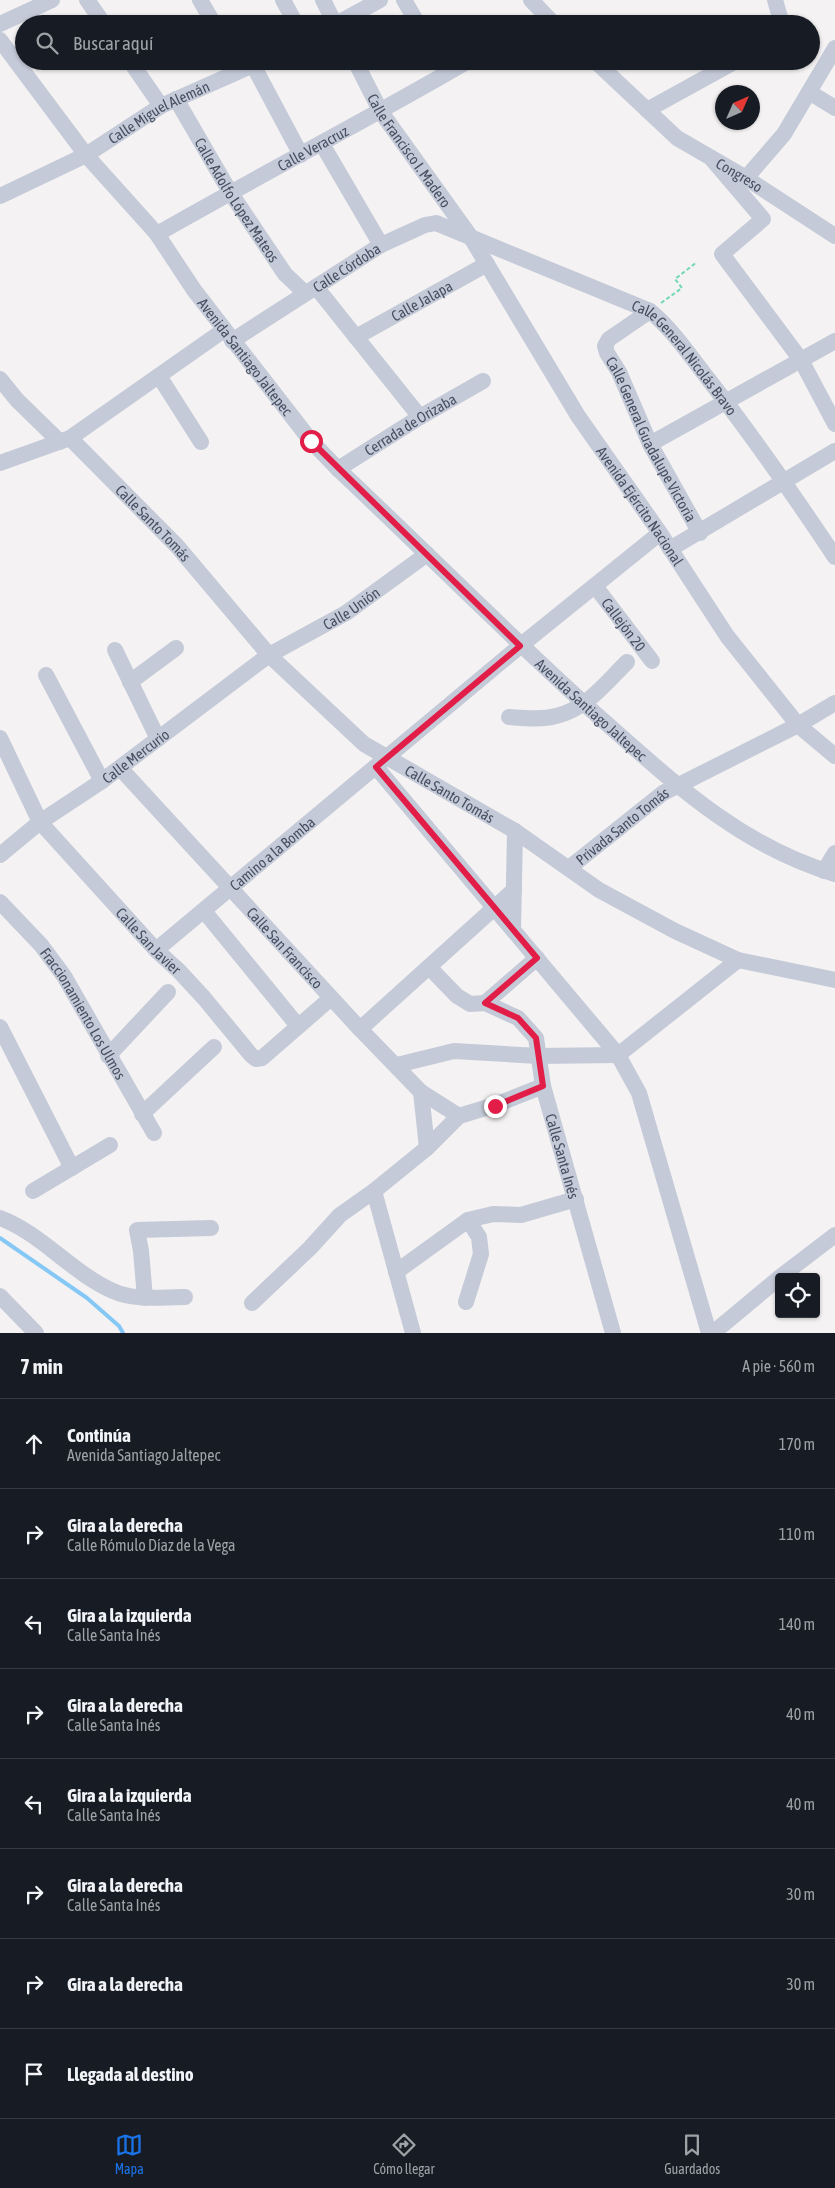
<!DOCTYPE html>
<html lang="es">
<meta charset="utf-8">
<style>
:root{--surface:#171b24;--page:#20242c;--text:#f1f3f6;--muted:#9ea1a6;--line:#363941;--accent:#1a73e8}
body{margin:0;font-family:"Asap Condensed",sans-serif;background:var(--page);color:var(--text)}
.controls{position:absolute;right:15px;bottom:15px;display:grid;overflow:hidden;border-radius:5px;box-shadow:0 1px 4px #0004}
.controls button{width:45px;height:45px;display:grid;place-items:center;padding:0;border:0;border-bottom:1px solid var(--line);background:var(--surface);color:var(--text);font:25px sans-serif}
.compass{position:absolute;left:715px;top:85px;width:45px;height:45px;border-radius:50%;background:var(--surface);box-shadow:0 1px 4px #0004;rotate:45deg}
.stop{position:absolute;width:15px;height:15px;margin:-11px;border:4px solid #e11d48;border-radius:50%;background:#fff}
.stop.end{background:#e11d48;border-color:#fff;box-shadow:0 1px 5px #0008}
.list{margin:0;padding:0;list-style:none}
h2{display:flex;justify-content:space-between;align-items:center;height:65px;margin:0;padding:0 20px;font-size:21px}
h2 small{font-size:16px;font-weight:400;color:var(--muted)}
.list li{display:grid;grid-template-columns:32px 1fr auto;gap:15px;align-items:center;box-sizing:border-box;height:90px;padding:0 20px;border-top:1px solid var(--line)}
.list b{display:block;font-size:19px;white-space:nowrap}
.list p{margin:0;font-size:16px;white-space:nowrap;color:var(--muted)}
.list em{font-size:16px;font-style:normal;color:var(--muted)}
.icon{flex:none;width:28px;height:28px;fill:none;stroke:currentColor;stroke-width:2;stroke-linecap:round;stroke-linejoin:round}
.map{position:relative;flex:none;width:835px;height:1333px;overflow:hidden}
.search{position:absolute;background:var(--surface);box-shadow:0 1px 4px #0004;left:15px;right:15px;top:15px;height:55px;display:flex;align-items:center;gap:12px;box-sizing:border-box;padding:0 18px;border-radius:28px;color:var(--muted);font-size:19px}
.sheet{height:785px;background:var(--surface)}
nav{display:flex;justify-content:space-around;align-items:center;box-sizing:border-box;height:70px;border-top:1px solid var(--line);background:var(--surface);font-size:14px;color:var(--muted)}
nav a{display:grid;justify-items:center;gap:2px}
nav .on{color:var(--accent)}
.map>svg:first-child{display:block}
</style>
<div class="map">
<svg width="835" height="1333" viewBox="0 0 835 1333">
<rect width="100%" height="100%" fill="#f4f2f2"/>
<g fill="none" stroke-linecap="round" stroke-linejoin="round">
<path stroke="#85c8f6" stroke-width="4" d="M 0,1238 L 87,1298 L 119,1326 L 123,1333"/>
<path stroke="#71d7b9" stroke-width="2" stroke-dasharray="4 2.5" stroke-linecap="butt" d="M 661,303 L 682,288 L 675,279 L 697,262"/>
<g stroke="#c4cad8" stroke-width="16">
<path d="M 87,0 L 104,24"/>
<path d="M 200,0 L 214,24"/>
<path d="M 283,0 L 296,24"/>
<path d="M 323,0 L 335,24"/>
<path d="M 404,0 L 418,24"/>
<path d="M 531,0 L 554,24"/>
<path d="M 775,0 L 782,24"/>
<path d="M 0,24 L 52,0"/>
<path d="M 336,24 L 380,0"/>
<path id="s1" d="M 0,40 L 86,155 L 157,234 L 194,290 L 311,441 L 338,469 C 425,551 509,636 598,716 C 672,781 738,845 835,874"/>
<path d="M 130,61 L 161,106"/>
<path id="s2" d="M 355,61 L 381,112 L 470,236 L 578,416 L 660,533 L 727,636 L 798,725 L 835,756"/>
<path id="s3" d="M 595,61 L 677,138 L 746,178 L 835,236"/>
<path d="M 253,65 L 301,155"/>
<path d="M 809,92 L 835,108"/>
<path id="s4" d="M 176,99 L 230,192 L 285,274 L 305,293"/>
<path d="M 647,110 L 736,61"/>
<path d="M 322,144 L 381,245"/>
<path d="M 711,158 L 763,219 L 722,254 L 801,360 L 835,424"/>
<path d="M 746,178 L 784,134 L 835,48"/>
<path id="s5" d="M 0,196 L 86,155 L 161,106 L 262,61"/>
<path id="s6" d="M 157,234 C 260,175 365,121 468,61"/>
<path d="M 316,287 L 420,417"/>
<path id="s7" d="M 650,311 L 609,339 L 605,346 L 607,353 L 619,372 L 650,444 L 700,533"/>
<path id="s8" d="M 356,337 L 487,264"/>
<path id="s9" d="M 232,341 L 381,245 L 425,225 L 436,223 L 650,311 C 673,330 691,357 709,380 C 754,438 795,497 835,557"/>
<path d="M 159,376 L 201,442"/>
<path d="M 0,379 L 17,400 L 60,442"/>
<path id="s10" d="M 70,438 L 177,546 L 269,655 L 364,744 L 515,831 L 599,890 L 675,931 L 738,960 L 835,980"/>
<path d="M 650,444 L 835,341"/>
<path d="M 0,463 L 70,438 L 224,330"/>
<path id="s11" d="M 338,469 L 420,417 L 483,381"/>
<path d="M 670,549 L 835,451"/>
<path id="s12" d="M 595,586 L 652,661"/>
<path d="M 115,650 L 158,739"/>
<path d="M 46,675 L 102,781"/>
<path d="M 130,682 L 176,648"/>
<path d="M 509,717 C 524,718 541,720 556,716 C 586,709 606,683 627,662"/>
<path id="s13" d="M 0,738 L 40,822 L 156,950 L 179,971 L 204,998 L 251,1055 L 256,1059 L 262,1058 L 331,998"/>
<path d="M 376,767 L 618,1055 L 639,1093 L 709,1333"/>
<path id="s14" d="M 120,768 L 360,1029 L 421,1092 L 459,1116"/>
<path id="s15" d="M 0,855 L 40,822 L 102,781 L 269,655 L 346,613 L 427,554"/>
<path id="s16" d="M 569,868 L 663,793 L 798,725 L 835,703"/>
<path d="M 824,871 L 835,853"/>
<path id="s17" d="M 0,902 L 41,945 L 64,976 L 154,1133"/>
<path d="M 204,911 L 298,1026"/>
<path d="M 513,929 L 515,831"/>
<path id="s18" d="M 156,950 L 520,646 L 660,533"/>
<path id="s19" d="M 429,967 L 457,996 L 470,1004 L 485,1003 L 518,1018 L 536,1038 L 543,1086 L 613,1333"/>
<path d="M 485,1003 L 537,958"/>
<path d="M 0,1027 L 72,1168"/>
<path d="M 360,1029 L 514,890"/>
<path d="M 108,1056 L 168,992"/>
<path d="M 397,1065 L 454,1051 L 538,1056 L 618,1055 L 738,960"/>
<path d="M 421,1092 L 427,1148"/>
<path d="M 142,1114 L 214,1047"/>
<path d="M 33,1191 L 110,1145"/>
<path d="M 374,1191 L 413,1333"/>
<path d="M 0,1218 C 42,1234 72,1273 113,1291 C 135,1301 161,1297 185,1297"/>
<path d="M 396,1272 L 468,1220 L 493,1214 L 521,1215 L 576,1199"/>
<path d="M 780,1277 L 835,1235"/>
<path d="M 0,1296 L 36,1333"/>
<path d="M 145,1298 L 141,1251 L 137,1230 L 211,1228"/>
<path d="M 466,1302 L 481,1254 L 479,1237 L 468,1220"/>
<path d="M 252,1303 L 310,1248 L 340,1215 L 374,1191 L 427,1148 L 459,1116 L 495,1105 L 543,1086"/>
<path d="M 713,1333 L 779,1278"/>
</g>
</g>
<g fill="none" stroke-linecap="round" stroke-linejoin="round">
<path stroke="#e11d48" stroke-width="6" d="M 311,441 L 520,646 L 376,767 L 537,958 L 485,1003 L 518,1018 L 536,1038 L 543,1086 L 495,1106"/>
</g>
<g text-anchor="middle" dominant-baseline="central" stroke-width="4" stroke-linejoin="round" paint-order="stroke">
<g font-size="15" fill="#475062" stroke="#fff">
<text stroke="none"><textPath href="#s5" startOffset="180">Calle Miguel Alemán</textPath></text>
<text stroke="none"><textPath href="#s6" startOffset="178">Calle Veracruz</textPath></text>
<text stroke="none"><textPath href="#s2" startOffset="105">Calle Francisco I. Madero</textPath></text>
<text stroke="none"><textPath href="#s3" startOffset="185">Congreso</textPath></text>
<text stroke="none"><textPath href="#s4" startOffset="118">Calle Adolfo López Mateos</textPath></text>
<text stroke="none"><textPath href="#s9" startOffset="136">Calle Córdoba</textPath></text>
<text stroke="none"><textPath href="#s8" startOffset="75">Calle Jalapa</textPath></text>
<text stroke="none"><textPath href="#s1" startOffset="401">Avenida Santiago Jaltepec</textPath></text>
<text stroke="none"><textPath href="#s9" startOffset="525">Calle General Nicolás Bravo</textPath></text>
<text stroke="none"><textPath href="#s11" startOffset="85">Cerrada de Orizaba</textPath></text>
<text stroke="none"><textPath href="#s7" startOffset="162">Calle General Guadalupe Victoria</textPath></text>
<text stroke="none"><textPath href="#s2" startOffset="529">Avenida Ejército Nacional</textPath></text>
<text stroke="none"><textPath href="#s10" startOffset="119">Calle Santo Tomás</textPath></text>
<text stroke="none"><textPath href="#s15" startOffset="430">Calle Unión</textPath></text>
<text stroke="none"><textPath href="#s12" startOffset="48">Callejón 20</textPath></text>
<text stroke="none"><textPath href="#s1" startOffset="896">Avenida Santiago Jaltepec</textPath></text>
<text stroke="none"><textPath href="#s15" startOffset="168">Calle Mercurio</textPath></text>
<text stroke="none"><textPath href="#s10" startOffset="524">Calle Santo Tomás</textPath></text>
<text stroke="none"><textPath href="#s16" startOffset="68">Privada Santo Tomás</textPath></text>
<text stroke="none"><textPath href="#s18" startOffset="151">Camino a la Bomba</textPath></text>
<text stroke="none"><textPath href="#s13" startOffset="254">Calle San Javier</textPath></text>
<text stroke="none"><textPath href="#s14" startOffset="244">Calle San Francisco</textPath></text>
<text stroke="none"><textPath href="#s17" startOffset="140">Fraccionamiento Los Ulmos</textPath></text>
<text stroke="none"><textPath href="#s19" startOffset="255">Calle Santa Inés</textPath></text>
</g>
</g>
</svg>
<div class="controls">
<button><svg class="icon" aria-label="locate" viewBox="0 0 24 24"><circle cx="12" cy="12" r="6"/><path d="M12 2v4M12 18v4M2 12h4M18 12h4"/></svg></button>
</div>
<svg class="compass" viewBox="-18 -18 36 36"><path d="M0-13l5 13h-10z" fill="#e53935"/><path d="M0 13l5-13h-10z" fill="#9ea1a6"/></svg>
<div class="stop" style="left:311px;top:441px"></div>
<div class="stop end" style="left:495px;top:1106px"></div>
<div class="search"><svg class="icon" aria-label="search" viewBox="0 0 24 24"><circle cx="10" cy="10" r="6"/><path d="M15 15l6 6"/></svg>Buscar aquí</div>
</div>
<section class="sheet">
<h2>7 min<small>A pie · 560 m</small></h2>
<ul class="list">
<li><svg class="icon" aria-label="ahead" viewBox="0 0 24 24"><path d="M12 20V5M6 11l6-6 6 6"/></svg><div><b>Continúa</b><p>Avenida Santiago Jaltepec</p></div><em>170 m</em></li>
<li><svg class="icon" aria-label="right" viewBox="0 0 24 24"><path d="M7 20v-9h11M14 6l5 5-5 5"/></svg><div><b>Gira a la derecha</b><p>Calle Rómulo Díaz de la Vega</p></div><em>110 m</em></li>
<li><svg class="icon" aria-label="left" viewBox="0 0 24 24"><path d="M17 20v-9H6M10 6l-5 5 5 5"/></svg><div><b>Gira a la izquierda</b><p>Calle Santa Inés</p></div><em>140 m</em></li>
<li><svg class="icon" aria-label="right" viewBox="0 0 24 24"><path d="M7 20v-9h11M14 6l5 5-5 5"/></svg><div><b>Gira a la derecha</b><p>Calle Santa Inés</p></div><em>40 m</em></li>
<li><svg class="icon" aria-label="left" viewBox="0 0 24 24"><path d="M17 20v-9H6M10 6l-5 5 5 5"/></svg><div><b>Gira a la izquierda</b><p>Calle Santa Inés</p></div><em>40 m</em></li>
<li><svg class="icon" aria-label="right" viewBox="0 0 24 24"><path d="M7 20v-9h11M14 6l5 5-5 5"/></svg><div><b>Gira a la derecha</b><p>Calle Santa Inés</p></div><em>30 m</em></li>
<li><svg class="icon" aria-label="right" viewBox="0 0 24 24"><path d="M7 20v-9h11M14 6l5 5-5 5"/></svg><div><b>Gira a la derecha</b></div><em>30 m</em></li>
<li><svg class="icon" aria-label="arrive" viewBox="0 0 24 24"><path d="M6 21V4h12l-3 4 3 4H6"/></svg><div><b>Llegada al destino</b></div></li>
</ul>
</section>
<nav>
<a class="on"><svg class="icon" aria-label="map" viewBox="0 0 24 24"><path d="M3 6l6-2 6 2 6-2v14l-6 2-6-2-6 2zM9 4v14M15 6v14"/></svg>Mapa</a>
<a><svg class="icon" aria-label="directions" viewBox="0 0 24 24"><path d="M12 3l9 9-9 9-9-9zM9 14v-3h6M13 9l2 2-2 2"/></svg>Cómo llegar</a>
<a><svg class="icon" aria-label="saved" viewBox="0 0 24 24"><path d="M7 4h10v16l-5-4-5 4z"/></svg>Guardados</a>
</nav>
